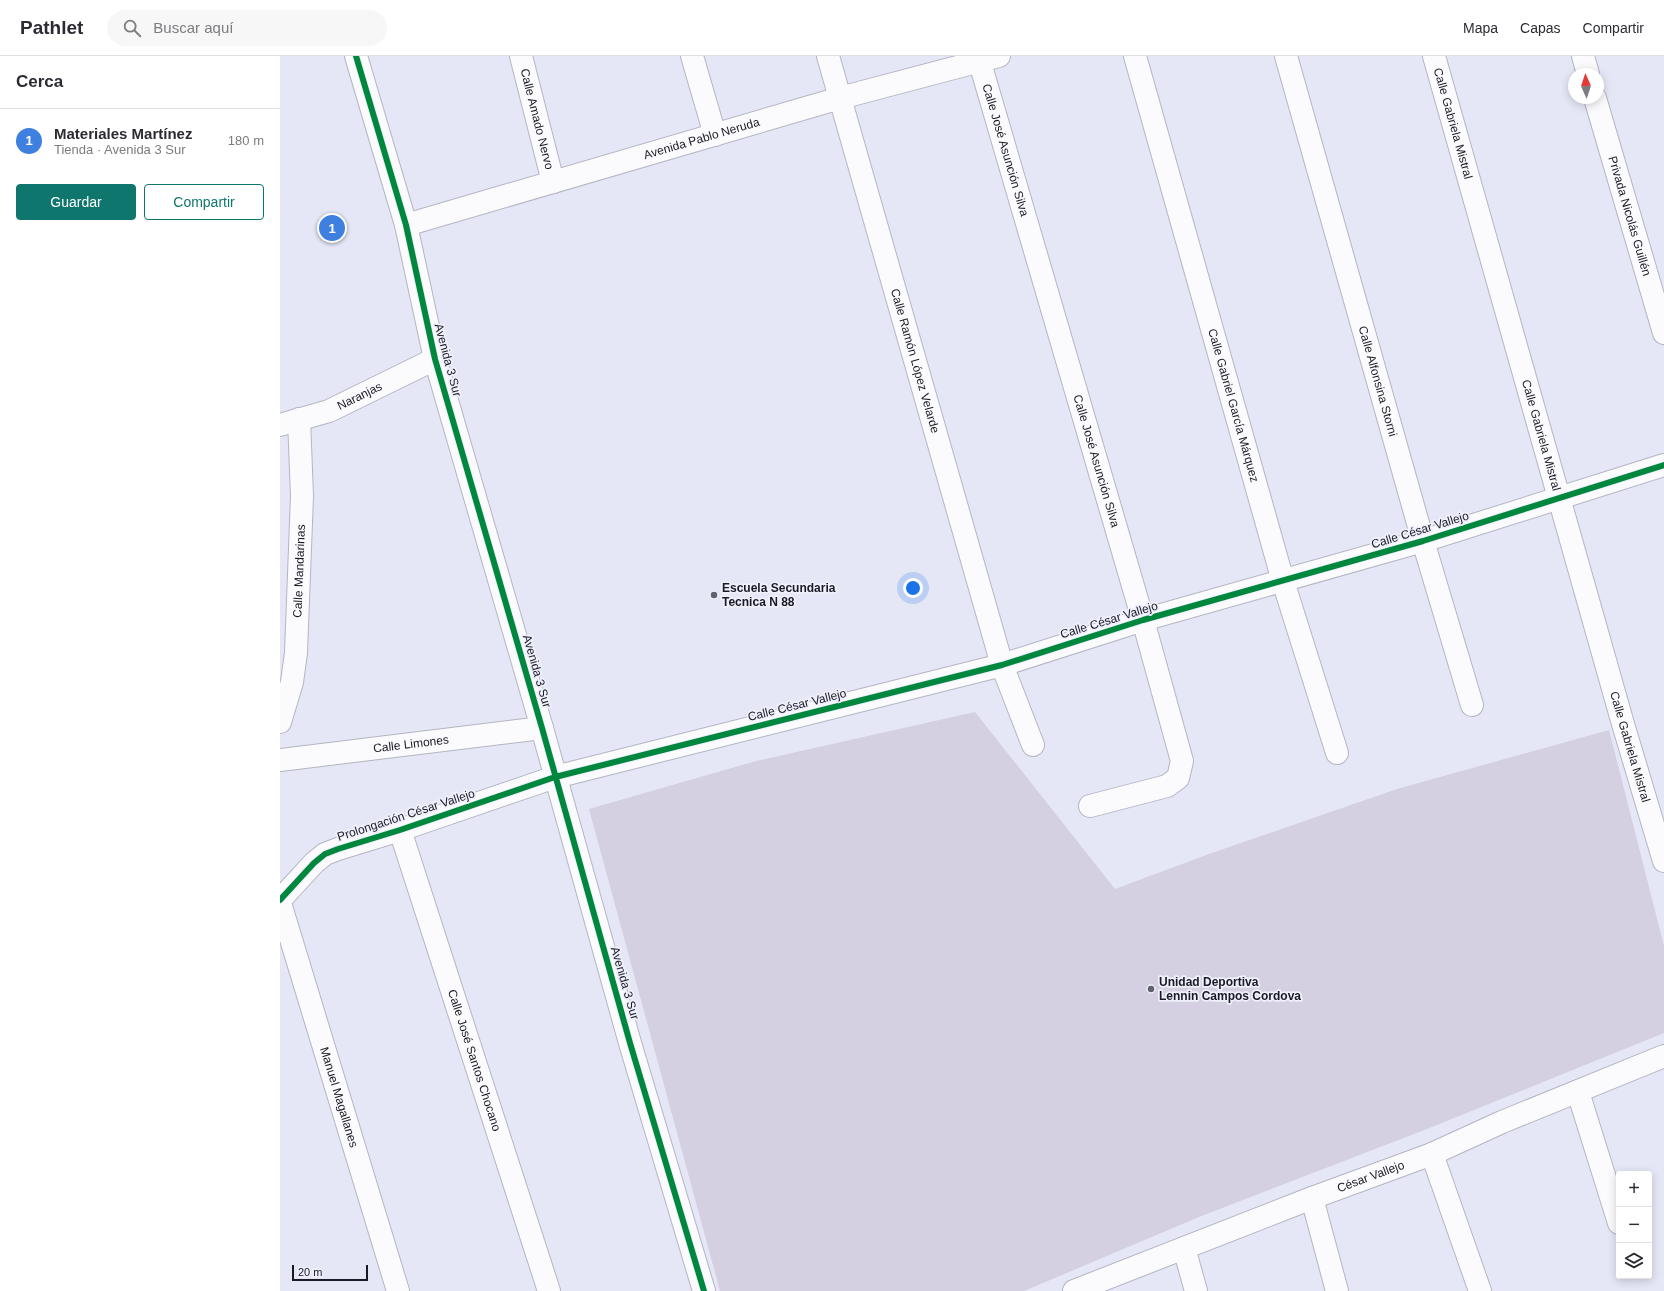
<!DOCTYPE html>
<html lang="es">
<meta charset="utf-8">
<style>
:root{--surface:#fff;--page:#f7f7f7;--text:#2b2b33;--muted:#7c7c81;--line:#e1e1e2;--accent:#0f766e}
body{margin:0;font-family:Arial,sans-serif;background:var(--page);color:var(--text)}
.controls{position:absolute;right:12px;bottom:12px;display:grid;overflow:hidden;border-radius:4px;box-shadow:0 2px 10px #0003}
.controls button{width:36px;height:36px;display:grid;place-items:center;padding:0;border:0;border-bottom:1px solid var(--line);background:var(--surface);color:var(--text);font:20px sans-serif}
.compass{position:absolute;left:1288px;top:12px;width:36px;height:36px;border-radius:50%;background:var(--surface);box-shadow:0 2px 10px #0003;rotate:357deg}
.scale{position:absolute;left:12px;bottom:10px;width:76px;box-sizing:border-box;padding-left:4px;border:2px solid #191a23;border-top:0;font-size:11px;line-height:14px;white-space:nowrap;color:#191a23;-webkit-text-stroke:3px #eff0fb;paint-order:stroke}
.you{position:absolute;left:633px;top:532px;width:14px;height:14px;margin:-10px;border:3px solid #fff;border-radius:50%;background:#1a73e8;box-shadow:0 0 0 6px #1a73e833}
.badge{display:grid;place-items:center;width:26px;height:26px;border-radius:50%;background:var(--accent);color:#fff;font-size:13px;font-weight:700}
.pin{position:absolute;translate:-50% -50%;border:2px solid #fff;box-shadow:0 1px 4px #0006}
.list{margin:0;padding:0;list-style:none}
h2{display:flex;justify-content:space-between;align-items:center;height:52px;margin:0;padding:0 16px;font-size:17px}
h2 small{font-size:13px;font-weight:400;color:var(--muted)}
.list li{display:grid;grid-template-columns:26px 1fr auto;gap:12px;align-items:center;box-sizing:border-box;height:64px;padding:0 16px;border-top:1px solid var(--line)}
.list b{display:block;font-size:15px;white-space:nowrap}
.list p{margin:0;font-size:13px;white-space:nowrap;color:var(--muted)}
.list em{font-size:13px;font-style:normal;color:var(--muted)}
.actions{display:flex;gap:8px;padding:12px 16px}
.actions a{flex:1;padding:9px 0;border:1px solid var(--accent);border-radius:4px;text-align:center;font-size:14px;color:var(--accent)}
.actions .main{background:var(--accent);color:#fff}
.icon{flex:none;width:22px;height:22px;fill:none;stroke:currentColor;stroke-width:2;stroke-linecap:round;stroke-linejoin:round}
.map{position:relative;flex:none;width:1384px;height:1235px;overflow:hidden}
header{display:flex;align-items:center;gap:24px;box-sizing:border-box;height:56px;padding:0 20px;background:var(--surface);border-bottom:1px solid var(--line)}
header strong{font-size:19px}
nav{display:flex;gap:22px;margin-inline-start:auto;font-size:14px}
.search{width:280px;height:36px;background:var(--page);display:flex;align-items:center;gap:10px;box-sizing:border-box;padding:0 14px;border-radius:22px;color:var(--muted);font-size:15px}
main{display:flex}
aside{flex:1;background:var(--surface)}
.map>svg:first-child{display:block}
</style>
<header>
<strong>Pathlet</strong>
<div class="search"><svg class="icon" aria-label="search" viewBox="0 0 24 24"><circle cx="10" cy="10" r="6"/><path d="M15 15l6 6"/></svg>Buscar aquí</div>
<nav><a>Mapa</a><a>Capas</a><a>Compartir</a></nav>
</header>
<main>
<aside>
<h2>Cerca<small></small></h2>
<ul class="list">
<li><span class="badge" style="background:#3f7fe0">1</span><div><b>Materiales Martínez</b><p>Tienda · Avenida 3 Sur</p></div><em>180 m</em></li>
</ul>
<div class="actions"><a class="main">Guardar</a><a>Compartir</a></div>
</aside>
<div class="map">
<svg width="1384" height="1235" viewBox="0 0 1384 1235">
<rect width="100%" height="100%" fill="#e5e7f6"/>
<path fill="#d4cfe1" d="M 695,656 L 835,833 L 929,798 L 1117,733 L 1329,674 L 1384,890 L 1384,977 L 1147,1073 L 919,1161 L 744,1235 L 440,1235 L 309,753 L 476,705 Z"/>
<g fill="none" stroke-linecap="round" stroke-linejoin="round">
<defs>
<g id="minor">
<path id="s1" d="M 241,0 L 273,126"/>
<path d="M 412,0 L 435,79"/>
<path id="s2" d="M 548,0 L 722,609 L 753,689"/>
<path id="s3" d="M 698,0 L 863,564 L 902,705 L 898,722 L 887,730 L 810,750"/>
<path id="s4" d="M 855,0 L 1003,525 L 1057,697"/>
<path id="s5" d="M 1006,0 L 1143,485 L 1192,649"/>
<path id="s6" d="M 1154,0 L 1343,668 L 1384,805"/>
<path d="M 1303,0 L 1308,18"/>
<path id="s7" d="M 1315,42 L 1384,277"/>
<path id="s8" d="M 126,169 L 560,42 L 719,0"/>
<path id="s9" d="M 0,369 L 49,355 L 155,303"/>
<path id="s10" d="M 0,666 L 12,626 L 16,597 L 22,440 L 19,363"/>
<path id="s11" d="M 0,704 L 262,672"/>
<path id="s12" d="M 120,774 L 269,1235"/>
<path d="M 0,844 L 34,807 L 45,798 L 58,793 L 120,774 L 275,721 L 722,609 L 863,564 L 1143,485 L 1384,409"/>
<path id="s13" d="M 0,847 L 118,1235"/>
<path d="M 1298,1036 L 1339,1167"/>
<path d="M 1152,1098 L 1200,1235"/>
<path d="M 1032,1142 L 1057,1235"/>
<path d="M 904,1192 L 916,1235"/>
</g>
<g id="tertiary">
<path d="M 76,0 L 126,169 L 155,303 L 262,672 L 350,987 L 424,1235"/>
<path id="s14" d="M 794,1235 L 1032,1142 L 1152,1098 L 1222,1066 L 1384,1000"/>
</g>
</defs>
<use href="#minor" stroke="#b4b5c1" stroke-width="24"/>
<use href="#tertiary" stroke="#b4b5c1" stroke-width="24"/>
<use href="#minor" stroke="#fbfbfe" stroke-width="22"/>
<use href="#tertiary" stroke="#fbfbfe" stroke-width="22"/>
<defs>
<path id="cycleway" d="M 76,0 L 126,169 L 155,303 L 262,672 L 350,987 L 424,1235
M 0,844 L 34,807 L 45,798 L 58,793 L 120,774 L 275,721 L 722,609 L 863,564 L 1143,485 L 1384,409"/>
</defs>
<use href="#cycleway" stroke="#eff0fb" stroke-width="8"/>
<use href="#cycleway" stroke="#00873e" stroke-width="6"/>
</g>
<g fill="#60626d" stroke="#eff0fb" stroke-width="1.5">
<circle cx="434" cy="539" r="4"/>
<circle cx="871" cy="933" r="4"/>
</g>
<g text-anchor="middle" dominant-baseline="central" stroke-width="3.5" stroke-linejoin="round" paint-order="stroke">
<g font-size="12" fill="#191a23" stroke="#eff0fb">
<text stroke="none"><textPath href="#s1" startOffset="65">Calle Amado Nervo</textPath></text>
<text stroke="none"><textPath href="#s6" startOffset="70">Calle Gabriela Mistral</textPath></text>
<text stroke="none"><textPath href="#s8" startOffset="308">Avenida Pablo Neruda</textPath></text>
<text stroke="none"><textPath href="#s3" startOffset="98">Calle José Asunción Silva</textPath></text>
<text stroke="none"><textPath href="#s7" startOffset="123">Privada Nicolás Guillén</textPath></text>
<text transform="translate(168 304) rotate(75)">Avenida 3 Sur</text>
<text stroke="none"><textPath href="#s2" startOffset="317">Calle Ramón López Velarde</textPath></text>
<text stroke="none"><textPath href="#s5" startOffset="338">Calle Alfonsina Storni</textPath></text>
<text stroke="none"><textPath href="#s9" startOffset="85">Naranjas</textPath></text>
<text stroke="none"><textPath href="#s4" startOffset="363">Calle Gabriel García Márquez</textPath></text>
<text stroke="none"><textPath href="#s6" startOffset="394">Calle Gabriela Mistral</textPath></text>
<text stroke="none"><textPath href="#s3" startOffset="422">Calle José Asunción Silva</textPath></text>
<text transform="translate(1140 474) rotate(-17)">Calle César Vallejo</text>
<text stroke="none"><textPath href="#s10" startOffset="153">Calle Mandarinas</textPath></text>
<text transform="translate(829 564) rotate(-17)">Calle César Vallejo</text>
<text transform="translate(257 615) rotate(74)">Avenida 3 Sur</text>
<text transform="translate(517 649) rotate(-14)">Calle César Vallejo</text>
<text stroke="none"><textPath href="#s11" startOffset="132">Calle Limones</textPath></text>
<text stroke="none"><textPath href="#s6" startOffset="718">Calle Gabriela Mistral</textPath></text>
<text transform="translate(126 759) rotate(-18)">Prolongación César Vallejo</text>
<text transform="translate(345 927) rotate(74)">Avenida 3 Sur</text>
<text stroke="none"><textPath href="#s12" startOffset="242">Calle José Santos Chocano</textPath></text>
<text stroke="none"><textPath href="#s13" startOffset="203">Manuel Magallanes</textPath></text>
<text stroke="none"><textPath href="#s14" startOffset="318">César Vallejo</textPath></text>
</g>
<g font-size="12" font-weight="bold" fill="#191a23" stroke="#eff0fb" text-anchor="start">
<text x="442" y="532">Escuela Secundaria<tspan x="442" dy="14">Tecnica N 88</tspan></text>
<text x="879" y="926">Unidad Deportiva<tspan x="879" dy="14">Lennin Campos Cordova</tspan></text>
</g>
</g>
</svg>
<div class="controls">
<button>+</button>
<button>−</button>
<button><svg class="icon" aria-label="layers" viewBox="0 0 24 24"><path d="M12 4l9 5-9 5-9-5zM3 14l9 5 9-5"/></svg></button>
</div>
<svg class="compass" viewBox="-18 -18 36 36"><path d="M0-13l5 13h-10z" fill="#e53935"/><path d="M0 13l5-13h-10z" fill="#7c7c81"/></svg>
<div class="scale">20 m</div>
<div class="you"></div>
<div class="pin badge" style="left:52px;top:172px;background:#3f7fe0">1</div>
</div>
</main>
